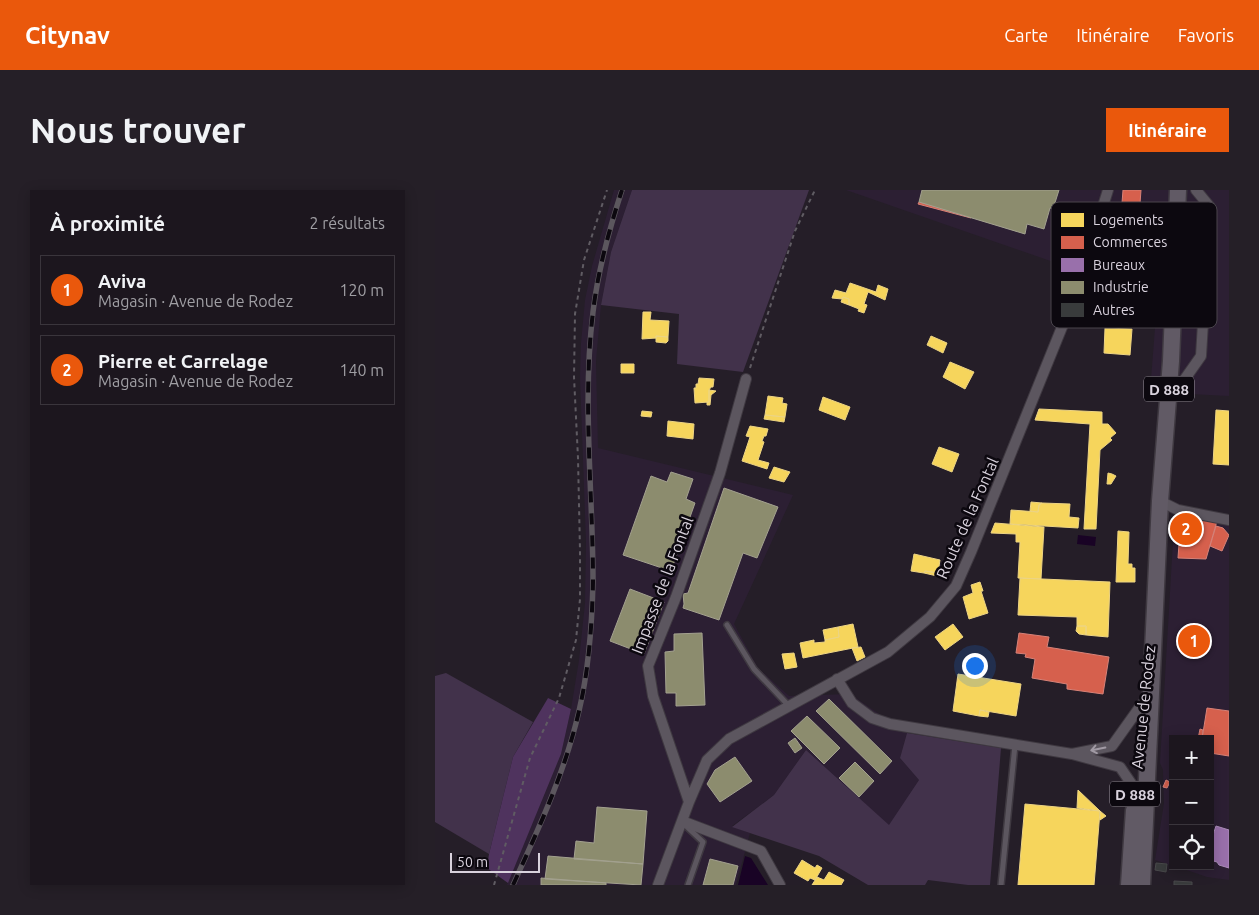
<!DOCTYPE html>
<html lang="fr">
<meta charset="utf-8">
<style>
:root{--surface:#1c161e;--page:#251f27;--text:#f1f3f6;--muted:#a09fa4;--line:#3a353c;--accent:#ea580c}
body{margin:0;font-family:Ubuntu,sans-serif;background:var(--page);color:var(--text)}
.controls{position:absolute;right:15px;bottom:15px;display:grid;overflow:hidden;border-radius:0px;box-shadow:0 2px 12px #0003}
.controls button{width:45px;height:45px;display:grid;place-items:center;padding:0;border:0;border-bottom:1px solid var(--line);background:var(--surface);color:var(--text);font:25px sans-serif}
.scale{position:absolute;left:15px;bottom:12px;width:90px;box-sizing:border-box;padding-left:5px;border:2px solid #d9d2dd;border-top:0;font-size:14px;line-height:18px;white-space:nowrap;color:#d9d2dd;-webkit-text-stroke:4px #0c080f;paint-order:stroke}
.you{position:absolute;left:539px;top:475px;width:18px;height:18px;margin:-12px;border:4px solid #fff;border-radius:50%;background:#1a73e8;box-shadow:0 0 0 8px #1a73e833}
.badge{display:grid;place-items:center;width:32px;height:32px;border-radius:50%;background:var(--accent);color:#fff;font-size:16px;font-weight:700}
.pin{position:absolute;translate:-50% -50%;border:2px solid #fff;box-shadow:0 1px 5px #0006}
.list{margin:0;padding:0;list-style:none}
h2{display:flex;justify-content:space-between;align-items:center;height:65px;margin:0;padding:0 20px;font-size:21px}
h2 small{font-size:16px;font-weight:400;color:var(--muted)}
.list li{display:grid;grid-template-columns:32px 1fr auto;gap:15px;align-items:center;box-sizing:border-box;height:70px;margin:0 10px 10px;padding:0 10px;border:1px solid var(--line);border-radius:0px}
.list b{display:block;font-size:19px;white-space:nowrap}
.list p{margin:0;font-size:16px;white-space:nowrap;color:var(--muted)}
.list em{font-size:16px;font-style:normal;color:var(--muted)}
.icon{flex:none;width:28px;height:28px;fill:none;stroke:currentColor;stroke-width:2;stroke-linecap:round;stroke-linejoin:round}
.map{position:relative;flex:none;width:794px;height:695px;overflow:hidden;border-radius:0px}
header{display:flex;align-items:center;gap:30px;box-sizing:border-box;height:70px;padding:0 25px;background:var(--accent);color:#fff}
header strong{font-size:24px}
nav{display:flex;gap:28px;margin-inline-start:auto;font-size:18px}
.intro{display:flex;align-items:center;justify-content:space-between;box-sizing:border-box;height:120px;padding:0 30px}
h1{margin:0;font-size:35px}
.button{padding:12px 22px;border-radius:0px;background:var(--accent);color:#fff;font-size:18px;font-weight:700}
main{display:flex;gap:30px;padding:0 30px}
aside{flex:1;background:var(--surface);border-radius:0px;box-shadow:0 2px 12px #0003}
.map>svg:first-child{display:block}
</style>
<header>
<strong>Citynav</strong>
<nav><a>Carte</a><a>Itinéraire</a><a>Favoris</a></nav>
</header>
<div class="intro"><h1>Nous trouver</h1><a class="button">Itinéraire</a></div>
<main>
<aside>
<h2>À proximité<small>2 résultats</small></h2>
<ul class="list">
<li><span class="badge">1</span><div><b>Aviva</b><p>Magasin · Avenue de Rodez</p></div><em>120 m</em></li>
<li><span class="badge">2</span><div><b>Pierre et Carrelage</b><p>Magasin · Avenue de Rodez</p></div><em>140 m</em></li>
</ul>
</aside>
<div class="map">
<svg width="794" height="695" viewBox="0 0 794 695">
<rect width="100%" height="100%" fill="#251e28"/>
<path fill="#2c1f33" d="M 179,0 L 197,0 L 176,62 L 166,115 L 161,171 L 163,258 L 358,305 L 299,434 L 323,478 L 354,506 L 415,504 L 472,543 L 465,568 L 484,590 L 454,636 L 371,560 L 339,605 L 297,636 L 315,643 L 301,695 L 72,695 L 126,564 L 136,519 L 144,470 L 150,413 L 151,352 L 145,188 L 146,153 L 150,110 L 157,76 Z
M 411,0 L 794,0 L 794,206 L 715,202 L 720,138 L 639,132 L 653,84 Z
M 740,317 L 794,332 L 794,690 L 772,687 L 740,676 L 775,676 L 775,549 L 738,549 L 738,676 L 720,670 L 729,613 L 728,580 L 725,573 Z"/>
<path fill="#42324b" d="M 197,0 L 374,0 L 308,182 L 242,174 L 244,124 L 166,115 L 176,62 Z
M 11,483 L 98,532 L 78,567 L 54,664 L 0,632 L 0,486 Z
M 472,543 L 566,558 L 555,695 L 533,695 L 493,690 L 490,695 L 433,695 L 384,666 L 297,637 L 339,605 L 371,560 L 454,635 L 484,590 L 465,568 Z"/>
<path fill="#4f335e" d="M 113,508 L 136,519 L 126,564 L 73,693 L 52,678 L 54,664 L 78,567 Z"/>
<path fill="#190325" d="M 643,345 L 661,347 L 660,356 L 642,354 Z
M 310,666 L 316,668 L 333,695 L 303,695 Z"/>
<path fill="#f6d55c" stroke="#edd483" d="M 415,93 L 441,102 L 443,95 L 453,99 L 450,110 L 433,102 L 429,114 L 432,115 L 429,123 L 423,121 L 424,119 L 414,115 L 414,109 L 408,107 L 407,109 L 397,108 L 400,100 L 411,103 Z
M 408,107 L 414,109 L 414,115 L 406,112 Z
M 208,122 L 216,122 L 215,130 L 234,131 L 233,147 L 221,146 L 221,148 L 207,149 Z
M 670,138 L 697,139 L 695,165 L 669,163 Z
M 221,146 L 233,147 L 233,151 L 231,153 L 221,152 Z
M 496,146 L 512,153 L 508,163 L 492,155 Z
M 515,172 L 539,182 L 530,199 L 508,187 Z
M 186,174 L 199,174 L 199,183 L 186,183 Z
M 264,188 L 279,189 L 278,197 L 276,197 L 274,200 L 274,212 L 260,213 L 259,198 L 261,198 L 261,194 L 263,194 Z
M 274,200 L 281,201 L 276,205 L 275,215 L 272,215 L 272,212 L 274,212 Z
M 333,206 L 348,208 L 347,213 L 352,214 L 350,227 L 330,225 Z
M 388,207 L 415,217 L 410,230 L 384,220 Z
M 604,219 L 667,222 L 667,234 L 673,234 L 681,243 L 675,248 L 677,250 L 665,260 L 661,339 L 649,339 L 655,234 L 600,230 Z
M 781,220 L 794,221 L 794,275 L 778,274 Z
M 207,221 L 217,222 L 216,227 L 206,226 Z
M 330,225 L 350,227 L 349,232 L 329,229 Z
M 233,231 L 259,234 L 258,249 L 232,246 Z
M 315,236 L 333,239 L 331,246 L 329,246 L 327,251 L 329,252 L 323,270 L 334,273 L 332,279 L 307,271 L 315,247 L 311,246 Z
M 504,257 L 524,264 L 517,282 L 497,274 Z
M 339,277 L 355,282 L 349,292 L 334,288 Z
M 673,283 L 677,284 L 681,286 L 676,294 L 672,294 Z
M 596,312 L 607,313 L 604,315 L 603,322 L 595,321 Z
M 607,313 L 635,314 L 634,327 L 644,328 L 643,338 L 575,334 L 576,320 L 603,322 L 604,315 Z
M 560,333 L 609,337 L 606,389 L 583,388 L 585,352 L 581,352 L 581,344 L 556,343 Z
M 683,341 L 694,342 L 693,374 L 697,374 L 697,378 L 700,378 L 700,392 L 681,392 Z
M 479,364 L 505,370 L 503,383 L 490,381 L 489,383 L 476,381 Z
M 490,381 L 503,383 L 502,386 L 489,383 Z
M 585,388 L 675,392 L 673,447 L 651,445 L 651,436 L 642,436 L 642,427 L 583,425 Z
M 545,392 L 548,401 L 546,401 L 553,423 L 534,429 L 528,407 L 538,403 L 536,395 Z
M 418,434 L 423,457 L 368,468 L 365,453 L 379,450 L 379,453 L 390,452 L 390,450 L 404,447 L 403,437 Z
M 518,434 L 528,447 L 510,460 L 500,447 Z
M 642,436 L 651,436 L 651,445 L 644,444 L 641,441 Z
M 403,437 L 404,447 L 390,450 L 388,440 Z
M 426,457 L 430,467 L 422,471 L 417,458 Z
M 359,463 L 362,477 L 350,479 L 347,464 Z
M 523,484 L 586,494 L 581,526 L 545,520 L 544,526 L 518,521 Z
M 545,520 L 554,522 L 553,527 L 544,526 Z
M 643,600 L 665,621 L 642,618 Z
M 590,614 L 665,621 L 659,695 L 583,695 Z
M 665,621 L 671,626 L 665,630 Z
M 367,670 L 380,678 L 382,675 L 387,678 L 380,690 L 375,688 L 373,691 L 359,683 Z
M 394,682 L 409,690 L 406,695 L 377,695 L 382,687 L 389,690 Z"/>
<path fill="#d6604d" stroke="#d78278" d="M 688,0 L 706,0 L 704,27 L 686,26 Z
M 484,12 L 536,26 L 536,28 L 483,14 Z
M 746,325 L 782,331 L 771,369 L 743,368 Z
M 781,336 L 788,338 L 794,345 L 787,361 L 775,356 Z
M 584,443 L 614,447 L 612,457 L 674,467 L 668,504 L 632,499 L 632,494 L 597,488 L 600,469 L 590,467 L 591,464 L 581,463 Z
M 772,518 L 794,521 L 794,566 L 775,563 L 775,549 L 767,549 Z
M 765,539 L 768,540 L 767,549 L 763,549 Z
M 731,590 L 735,592 L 732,598 L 728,597 Z"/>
<path fill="#9970ab" stroke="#ac8dba" d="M 781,636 L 794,640 L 794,678 L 784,675 L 782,672 L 775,670 L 775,645 L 778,645 Z"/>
<path fill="#8c8c6e" stroke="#a3a18f" d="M 487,0 L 624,0 L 618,19 L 615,18 L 609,39 L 592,34 L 590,44 L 484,12 Z
M 236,282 L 258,289 L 251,309 L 260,313 L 236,381 L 188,365 L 216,286 L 232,292 Z
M 289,298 L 343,317 L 322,368 L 308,363 L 284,430 L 248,418 L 249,414 L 248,404 L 253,403 Z
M 195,399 L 229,412 L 209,464 L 175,451 Z
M 267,443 L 270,515 L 241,516 L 241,503 L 231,503 L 230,462 L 239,461 L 239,444 Z
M 394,509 L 457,571 L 445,584 L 381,521 Z
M 372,526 L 405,558 L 389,574 L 356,541 Z
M 360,548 L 367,558 L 360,563 L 353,553 Z
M 300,567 L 317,591 L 285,612 L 272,594 L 280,580 Z
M 420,572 L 439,591 L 424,607 L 404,588 Z
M 162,617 L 212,621 L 208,674 L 139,669 L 141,651 L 159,653 Z
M 113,666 L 208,674 L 206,695 L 110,689 Z
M 275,669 L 303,676 L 298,695 L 268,695 Z
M 106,688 L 171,693 L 171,695 L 106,695 Z"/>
<path fill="#393b3c" stroke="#48484a" d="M 721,673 L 732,674 L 731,682 L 720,680 Z
M 739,691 L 757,692 L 757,695 L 739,695 Z"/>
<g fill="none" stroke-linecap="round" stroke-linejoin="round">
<defs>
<path id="lane" d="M 292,435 L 319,479 L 354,516
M 250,635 L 268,652 L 253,695
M 566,695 L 580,555"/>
<path id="street" d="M 735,210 L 766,166 L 775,17 L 761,0
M 725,311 L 743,320 L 794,330
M 402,489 L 417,513 L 437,528 L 455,534 L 637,564
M 700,599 L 685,577 L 637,564 L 677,556 L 707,514
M 254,612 L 218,506 L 213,476 L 241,407 L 285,283 L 311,189
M 247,631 L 326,661 L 345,695
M 223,695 L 254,612 L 272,570 L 294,549 L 453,462 L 495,427 L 521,396 L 536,362 L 642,100 L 673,0"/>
<path id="primary" d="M 694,695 L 699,620
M 707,695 L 725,311 L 736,171 L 743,0"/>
</defs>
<use href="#lane" stroke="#3f3941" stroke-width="8"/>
<use href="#street" stroke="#3f3941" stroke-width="12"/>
<use href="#primary" stroke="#3f3941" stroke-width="19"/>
<path stroke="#605c63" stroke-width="2" stroke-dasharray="4 4" stroke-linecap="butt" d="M 315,178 L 360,41 L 380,0
M 59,695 L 95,568 L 124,508 L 141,450 L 145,409 L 145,361 L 143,268 L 139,187 L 140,124 L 149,70 L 172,0"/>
<use href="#lane" stroke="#5c565f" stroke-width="5"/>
<use href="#street" stroke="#5c565f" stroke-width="10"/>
<use href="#primary" stroke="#615a65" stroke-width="16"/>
<defs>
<path id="rail" d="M 78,695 C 104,638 130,582 144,521 C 154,479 157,435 158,392 C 158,302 147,211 158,122 C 163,80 174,40 187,0"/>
</defs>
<use href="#rail" stroke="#5c575e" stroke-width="5.5"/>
<use href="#rail" stroke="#0c080f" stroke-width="4" stroke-dasharray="11" stroke-linecap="butt"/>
</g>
<defs><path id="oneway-shaft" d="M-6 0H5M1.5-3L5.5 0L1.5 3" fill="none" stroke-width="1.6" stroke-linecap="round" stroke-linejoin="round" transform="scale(1.25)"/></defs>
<use stroke="#a19aa4" href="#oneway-shaft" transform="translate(663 559) rotate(169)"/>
<g text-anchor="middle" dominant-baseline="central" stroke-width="5" stroke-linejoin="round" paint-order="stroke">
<g fill="#0c080f" stroke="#9c959f" stroke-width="1">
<rect x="709" y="186.5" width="50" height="25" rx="4"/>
<rect x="675" y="591.5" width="50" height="25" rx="4"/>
</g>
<g font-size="15" font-weight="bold" fill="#d9d2dd">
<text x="734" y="199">D 888</text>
<text x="700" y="604">D 888</text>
</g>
<g font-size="16" fill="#d9d2dd" stroke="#0c080f">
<text transform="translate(532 328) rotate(-66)">Route de la Fontal</text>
<text transform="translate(227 395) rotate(-69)">Impasse de la Fontal</text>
<text transform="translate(708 517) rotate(-84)">Avenue de Rodez</text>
</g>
</g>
<rect x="616" y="12" width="166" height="126" rx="8" fill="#0c080f" stroke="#4a454d" stroke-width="1"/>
<rect x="626" y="23" width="23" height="14" fill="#f6d55c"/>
<rect x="626" y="46" width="23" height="13" fill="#d6604d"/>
<rect x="626" y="68" width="23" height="14" fill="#9970ab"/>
<rect x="626" y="91" width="23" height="13" fill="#8c8c6e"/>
<rect x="626" y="113" width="23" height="14" fill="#393b3c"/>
<g font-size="14" fill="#d9d2dd">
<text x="658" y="35">Logements</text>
<text x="658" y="57">Commerces</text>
<text x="658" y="80">Bureaux</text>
<text x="658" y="102">Industrie</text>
<text x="658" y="125">Autres</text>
</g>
</svg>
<div class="controls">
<button>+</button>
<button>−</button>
<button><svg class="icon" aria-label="locate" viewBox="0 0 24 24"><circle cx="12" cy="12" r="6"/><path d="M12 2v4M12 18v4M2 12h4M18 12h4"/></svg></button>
</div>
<div class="scale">50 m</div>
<div class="you"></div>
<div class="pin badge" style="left:759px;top:451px">1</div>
<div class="pin badge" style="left:751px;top:339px">2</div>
</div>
</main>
